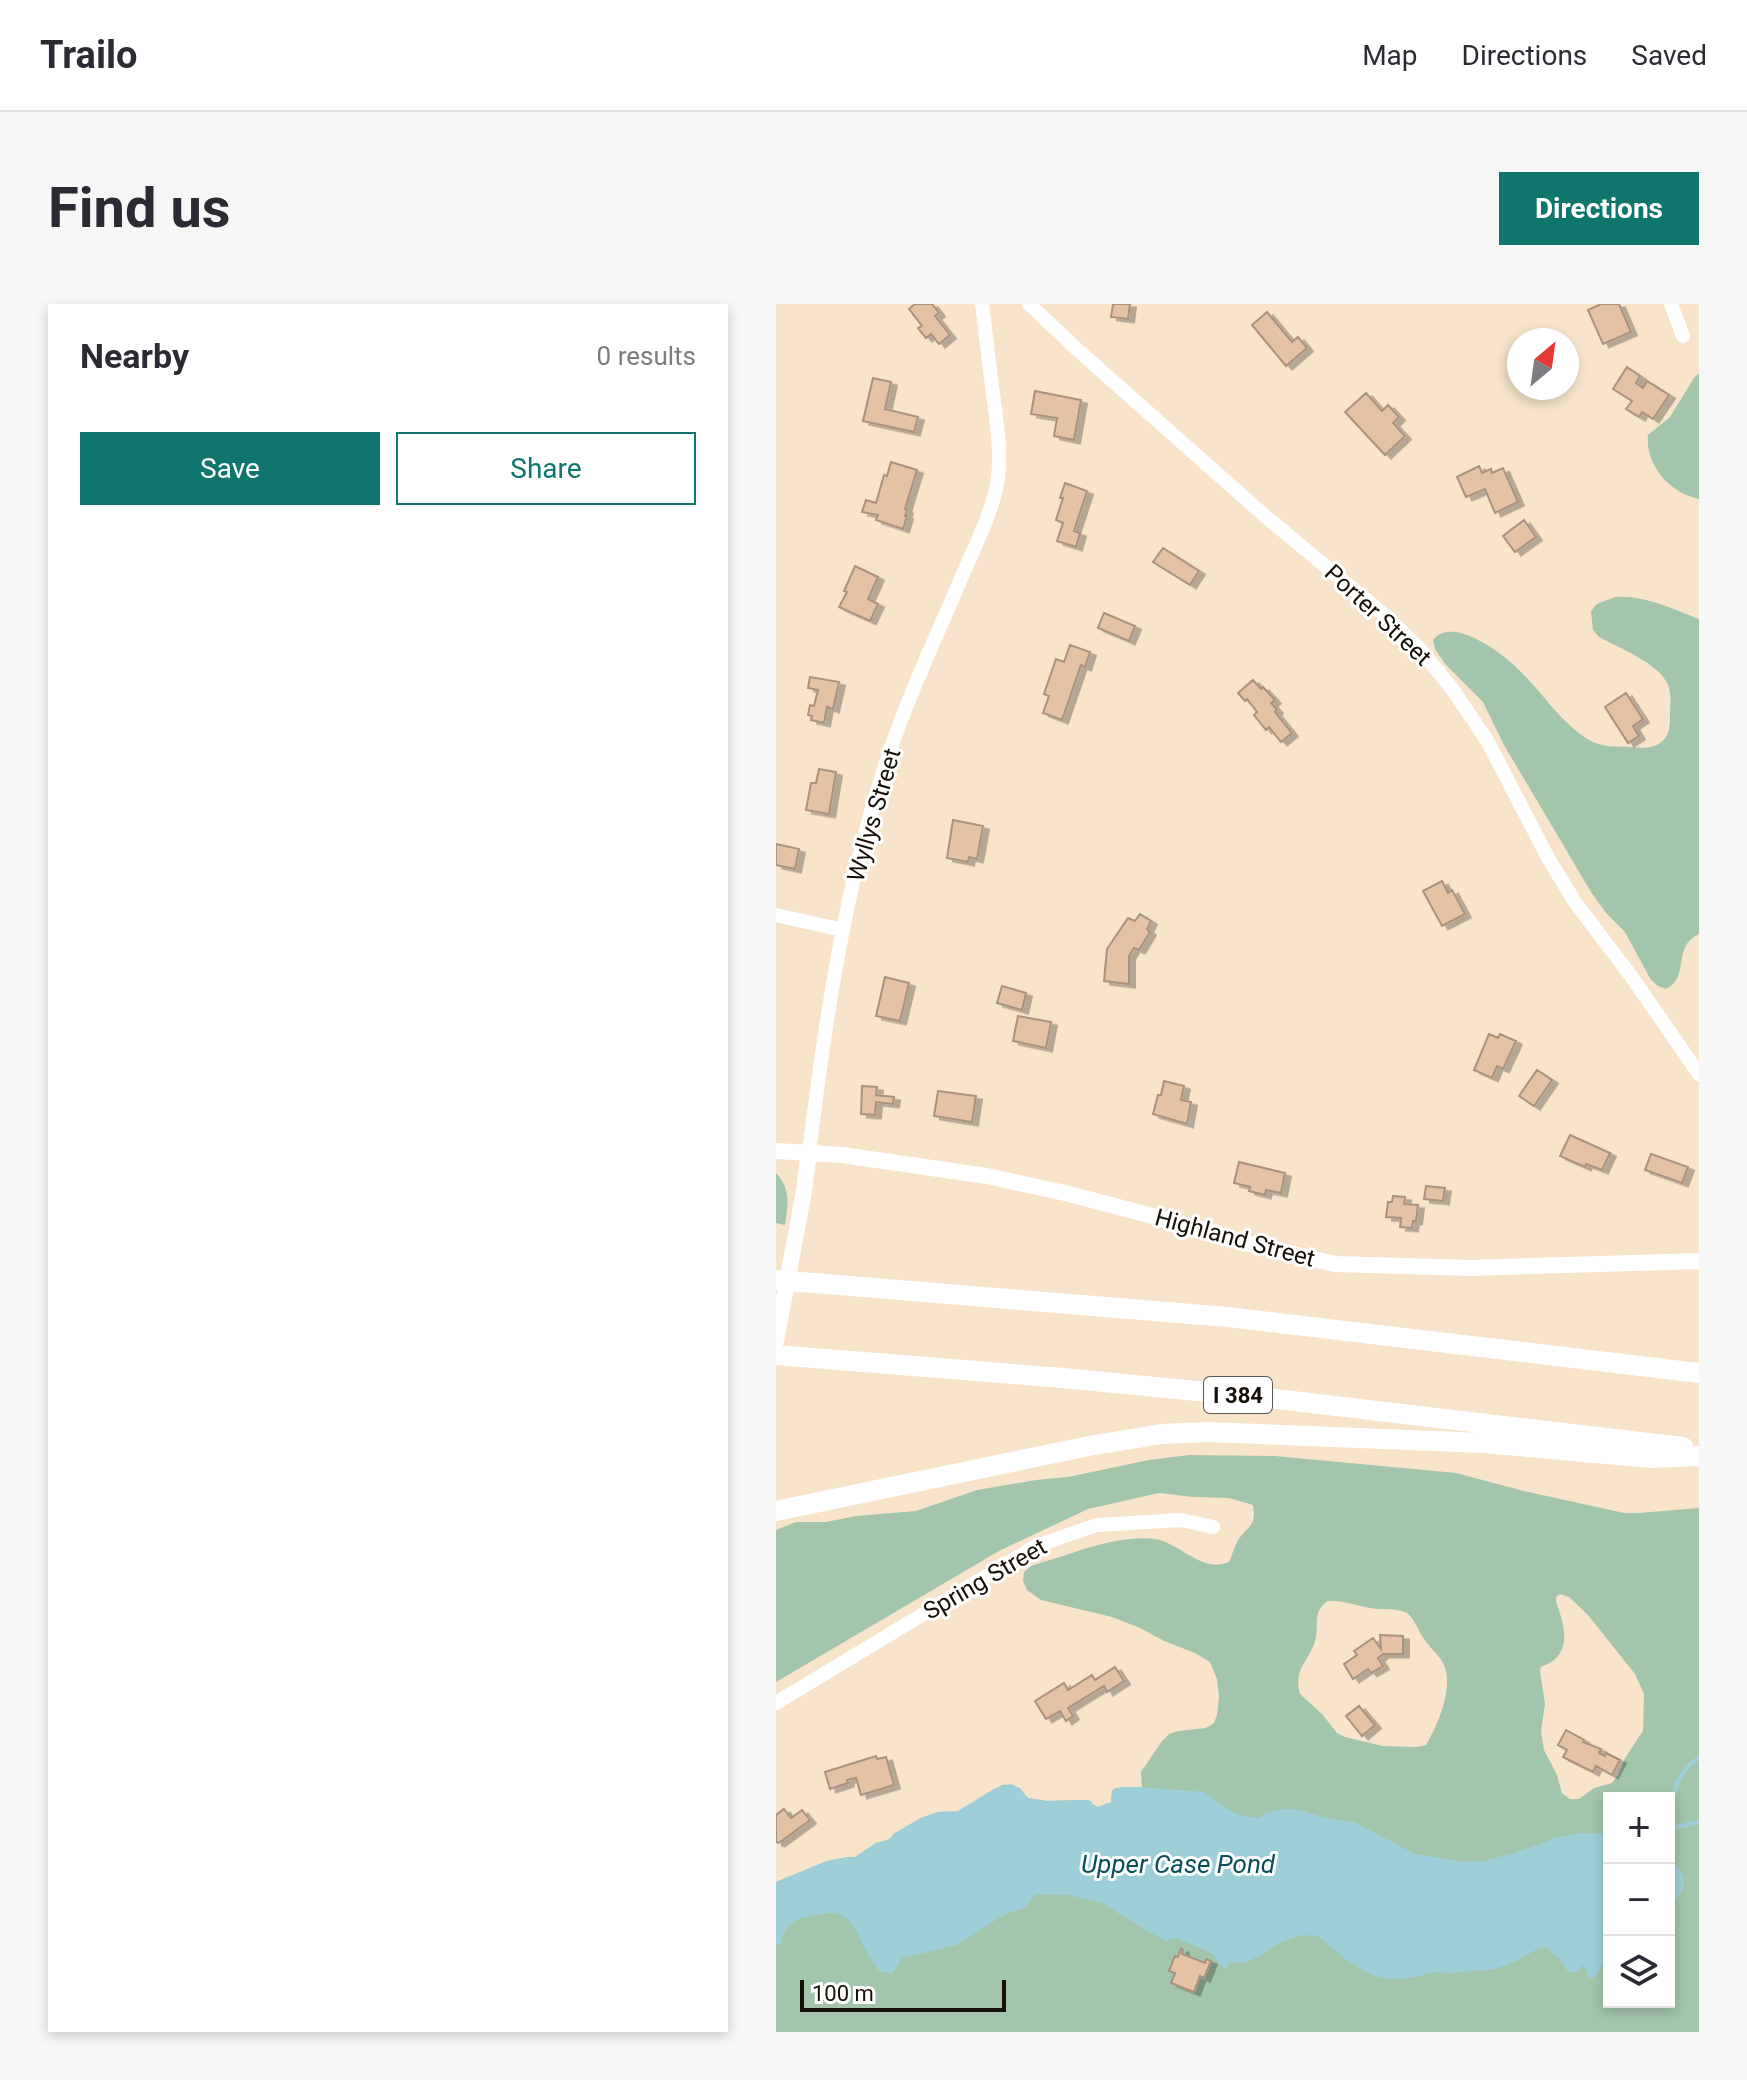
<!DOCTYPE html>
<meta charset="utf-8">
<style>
:root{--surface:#fff;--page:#f7f7f7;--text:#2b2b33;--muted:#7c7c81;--line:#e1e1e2;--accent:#0f766e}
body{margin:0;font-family:Roboto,sans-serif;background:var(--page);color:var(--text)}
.controls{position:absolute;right:24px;bottom:24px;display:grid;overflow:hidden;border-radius:0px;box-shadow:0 4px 12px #0003}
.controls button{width:72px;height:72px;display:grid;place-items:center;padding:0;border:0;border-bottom:2px solid var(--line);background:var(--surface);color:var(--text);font:40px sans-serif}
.compass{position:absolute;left:731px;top:24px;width:72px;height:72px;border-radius:50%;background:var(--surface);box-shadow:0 4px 12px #0003;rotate:29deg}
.scale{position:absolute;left:24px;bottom:20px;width:206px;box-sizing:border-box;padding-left:8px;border:4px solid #161008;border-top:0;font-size:22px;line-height:28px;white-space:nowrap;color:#161008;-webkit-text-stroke:6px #fff;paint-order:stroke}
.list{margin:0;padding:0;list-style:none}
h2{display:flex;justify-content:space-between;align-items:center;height:104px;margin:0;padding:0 32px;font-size:34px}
h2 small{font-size:26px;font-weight:400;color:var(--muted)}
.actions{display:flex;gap:16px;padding:24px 32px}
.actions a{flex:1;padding:18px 0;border:2px solid var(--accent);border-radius:0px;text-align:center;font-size:28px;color:var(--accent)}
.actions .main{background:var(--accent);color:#fff}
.icon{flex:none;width:44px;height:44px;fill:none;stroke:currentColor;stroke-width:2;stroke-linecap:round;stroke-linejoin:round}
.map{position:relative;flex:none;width:923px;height:1728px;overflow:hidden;border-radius:0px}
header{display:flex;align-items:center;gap:48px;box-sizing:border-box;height:112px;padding:0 40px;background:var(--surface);border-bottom:2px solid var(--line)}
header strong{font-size:38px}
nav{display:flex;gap:44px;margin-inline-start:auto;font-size:28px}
.intro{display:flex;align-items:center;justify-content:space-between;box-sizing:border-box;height:192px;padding:0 48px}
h1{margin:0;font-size:56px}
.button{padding:20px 36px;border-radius:0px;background:var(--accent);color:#fff;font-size:28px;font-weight:700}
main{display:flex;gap:48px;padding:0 48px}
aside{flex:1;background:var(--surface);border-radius:0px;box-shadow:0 4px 12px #0003}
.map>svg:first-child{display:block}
</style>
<header>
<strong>Trailo</strong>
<nav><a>Map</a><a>Directions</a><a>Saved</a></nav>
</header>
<div class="intro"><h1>Find us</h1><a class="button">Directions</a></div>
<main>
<aside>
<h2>Nearby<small>0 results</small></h2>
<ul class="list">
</ul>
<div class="actions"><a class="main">Save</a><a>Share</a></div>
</aside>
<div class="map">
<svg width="923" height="1728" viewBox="0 0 923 1728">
<defs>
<filter id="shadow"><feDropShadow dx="6" dy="3.5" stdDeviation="0" flood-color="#0004"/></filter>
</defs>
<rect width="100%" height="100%" fill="#f7e4cb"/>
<path fill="#a3c5ac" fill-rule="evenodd" d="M 923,69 L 923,195 C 894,189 869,161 872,131 L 894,113 L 918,74 Z
M 839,293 C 868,291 897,305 923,315 L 923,630 C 895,643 915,672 890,685 L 882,682 L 875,676 L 849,628 L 830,609 L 815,588 L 728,441 L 707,398 L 669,360 L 659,345 L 657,336 C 676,312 723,347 740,363 C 765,386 783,418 813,436 C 827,444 840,442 855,443 C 864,444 875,445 884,439 C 894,432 894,422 894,411 C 894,401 896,391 892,381 C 883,359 843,344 823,333 L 817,326 L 815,307 L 821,300 Z
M 0,869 C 15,884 12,901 9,921 L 0,919 Z
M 413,1151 L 499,1152 L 680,1169 L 748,1187 L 848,1209 L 863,1209 L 923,1204 L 923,1728 L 0,1728 L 0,1578 L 51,1557 L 72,1553 L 79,1553 L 100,1539 L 112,1536 L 119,1529 L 145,1514 L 162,1508 L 182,1507 L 226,1481 C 240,1480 244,1485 252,1494 L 271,1497 L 310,1496 L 315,1497 L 316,1500 L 322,1503 L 335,1498 L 336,1488 L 339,1484 L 366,1483 L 365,1468 L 386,1437 L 393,1430 L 402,1427 L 430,1424 L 438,1419 L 441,1411 L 443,1393 L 441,1375 L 434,1358 L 419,1349 L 388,1337 L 364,1324 L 336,1313 L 265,1296 L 251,1286 L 247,1277 L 248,1268 L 255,1262 L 264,1259 C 299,1249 342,1230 379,1235 C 404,1239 427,1270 453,1258 C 456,1251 458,1244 461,1238 C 471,1221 481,1224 477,1201 L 453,1194 L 417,1193 L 383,1189 L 312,1205 L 223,1247 L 0,1378 L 0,1226 L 20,1218 L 50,1218 L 80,1212 L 140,1207 L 201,1186 L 260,1176 L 292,1173 L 373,1156 ZM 784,1290 L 793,1293 L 812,1311 L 859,1370 L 868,1390 L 867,1427 L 849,1454 L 842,1471 L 836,1479 L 818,1484 L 803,1495 L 794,1495 L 786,1489 L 781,1471 L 768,1446 L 765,1427 L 769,1400 L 764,1367 L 765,1363 C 769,1361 774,1359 778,1356 C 796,1341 786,1316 780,1297 L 780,1293 ZM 552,1297 C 568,1296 584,1303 601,1305 C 611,1306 622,1304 631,1309 C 639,1315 642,1327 648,1335 C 653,1343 662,1350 667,1359 C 679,1381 662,1421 650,1441 L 641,1443 L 606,1442 L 569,1433 L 561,1429 L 546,1410 L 524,1390 C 517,1364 533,1358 539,1337 C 544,1322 535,1308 552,1297 ZM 833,1494 L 893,1494 L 893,1698 L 833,1698 Z"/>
<path fill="#9ecfd8" d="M 234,1480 L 244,1484 L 252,1494 L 271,1497 L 310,1496 L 315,1497 L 316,1500 L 322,1503 L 335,1498 L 336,1486 L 345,1483 L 363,1483 L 428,1488 L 450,1504 L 463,1511 L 473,1513 L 482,1514 L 490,1509 L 505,1505 L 521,1505 L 549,1514 L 578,1518 L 639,1550 L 690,1558 L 708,1557 L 738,1549 L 765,1540 L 778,1534 L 804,1529 L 833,1530 L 833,1654 C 824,1659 824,1669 817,1674 L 812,1673 L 809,1663 L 807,1661 L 802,1668 L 792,1668 L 783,1654 L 769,1643 L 761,1645 L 739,1658 L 719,1665 L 674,1669 L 659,1668 L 629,1675 L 610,1675 L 595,1671 L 569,1655 L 542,1632 L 525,1631 L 502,1640 L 484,1652 L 467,1659 L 455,1658 L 449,1665 L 446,1663 L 436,1649 L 400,1634 L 389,1637 L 340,1608 L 327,1599 L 293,1591 L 259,1590 L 250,1603 L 229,1610 L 181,1641 L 126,1654 L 116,1670 L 103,1667 C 99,1660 93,1653 89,1645 C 82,1631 76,1610 56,1609 C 46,1608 34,1613 24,1615 C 13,1618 6,1628 6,1639 L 0,1641 L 0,1578 L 51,1557 L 72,1553 L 79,1553 L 100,1539 L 112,1536 L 119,1529 L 145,1514 L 162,1508 L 182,1507 L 218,1485 Z
M 893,1555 C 913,1569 913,1587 893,1600 Z"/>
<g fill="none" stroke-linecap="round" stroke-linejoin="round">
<path stroke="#9ecfd8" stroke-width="4" d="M 893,1524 C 896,1498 897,1469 923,1454
M 893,1525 L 923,1518"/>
</g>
<path fill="#e3c2a6" stroke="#a9927f" stroke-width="2" filter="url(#shadow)" d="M 139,0 L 156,0 L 163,9 L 159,12 L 174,31 L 163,40 L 155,30 L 150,34 L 142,24 L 146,22 L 133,5 Z
M 337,0 L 354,0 L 352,15 L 335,13 Z
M 825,0 L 843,0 L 855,28 L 827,40 L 812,6 Z
M 491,8 L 516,38 L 522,33 L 531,44 L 510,62 L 476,21 Z
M 851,63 L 864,72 L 860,79 L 867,84 L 871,77 L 893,91 L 877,115 L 866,108 L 863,113 L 850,105 L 856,97 L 837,85 Z
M 97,74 L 115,78 L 109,105 L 142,113 L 138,128 L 87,117 Z
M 259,87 L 305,96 L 298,136 L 278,132 L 281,114 L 255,110 Z
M 590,89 L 606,107 L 612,101 L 623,113 L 617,119 L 629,132 L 609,151 L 569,108 Z
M 115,158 L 141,166 L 129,205 L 131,206 L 129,212 L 131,212 L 127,225 L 100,216 L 102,211 L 86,208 L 90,196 L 100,199 L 108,171 L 111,172 Z
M 703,162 L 706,169 L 715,165 L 716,169 L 727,164 L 742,198 L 719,209 L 709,185 L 690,193 L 681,173 Z
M 289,179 L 311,187 L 298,227 L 304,229 L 300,243 L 281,237 L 287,219 L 280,216 L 287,194 L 284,194 Z
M 748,216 L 760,233 L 739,248 L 727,232 Z
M 387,244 L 423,267 L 414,281 L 377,258 Z
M 79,262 L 102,273 L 92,295 L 102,300 L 94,317 L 63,303 L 71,288 L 68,287 Z
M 328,309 L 359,322 L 353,337 L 322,324 Z
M 294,341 L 314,348 L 309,363 L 305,361 L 286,416 L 267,409 L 273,392 L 268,390 L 280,355 L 288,358 Z
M 34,373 L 63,378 L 57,405 L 51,403 L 48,419 L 35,416 L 36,412 L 32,411 L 34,401 L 38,402 L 42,386 L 32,384 Z
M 477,376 L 485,385 L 487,383 L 499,396 L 495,399 L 501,406 L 499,408 L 516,429 L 505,438 L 493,423 L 490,426 L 478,411 L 481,408 L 471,395 L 469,397 L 462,389 Z
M 850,389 L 867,415 L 857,422 L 863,432 L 852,439 L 829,403 Z
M 43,465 L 60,468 L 53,510 L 30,506 L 35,479 L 40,479 Z
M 177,516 L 207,522 L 201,555 L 193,553 L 192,558 L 171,554 Z
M 0,540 L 23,545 L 19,565 L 0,561 Z
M 666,577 L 672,589 L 676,586 L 689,610 L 666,622 L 647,587 Z
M 364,610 L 375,617 L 371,625 L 374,628 L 363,646 L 358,644 L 353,652 L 353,680 L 328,677 L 331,645 L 352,614 L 359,617 Z
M 109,673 L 133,679 L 124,717 L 100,712 Z
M 226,682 L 250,689 L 246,706 L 221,699 Z
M 242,712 L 275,718 L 270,744 L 237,737 Z
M 713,730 L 722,734 L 724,730 L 740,737 L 727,765 L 721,762 L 716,774 L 698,766 Z
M 761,766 L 776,776 L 758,802 L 743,792 Z
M 388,777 L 408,782 L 405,796 L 415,798 L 411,820 L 377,810 L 382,791 L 385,791 Z
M 86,782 L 101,783 L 100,791 L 118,793 L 117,800 L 100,798 L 99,811 L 85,810 Z
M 162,787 L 200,792 L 196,818 L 158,812 Z
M 794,831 L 834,849 L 826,866 L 810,860 L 809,863 L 784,852 Z
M 875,850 L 912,863 L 906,879 L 869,866 Z
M 463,858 L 509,869 L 505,889 L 490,886 L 489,891 L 473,887 L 474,883 L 458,879 Z
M 650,882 L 669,884 L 667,897 L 648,895 Z
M 617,892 L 629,893 L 628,900 L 642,901 L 640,917 L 637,917 L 636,924 L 624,923 L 625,914 L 610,913 L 612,898 L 616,898 Z
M 604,1331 L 627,1332 L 627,1350 L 607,1350 L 602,1354 L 607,1362 L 595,1369 L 592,1365 L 577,1375 L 568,1360 L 581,1351 L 578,1347 L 597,1334 L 605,1345 Z
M 339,1363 L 348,1377 L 331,1388 L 328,1382 L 292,1404 L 297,1412 L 290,1417 L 284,1407 L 270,1415 L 259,1397 L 288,1379 L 292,1386 L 316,1371 L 319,1376 Z
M 583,1402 L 599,1421 L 586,1432 L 570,1412 Z
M 790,1426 L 808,1436 L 807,1438 L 825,1445 L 823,1449 L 829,1452 L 830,1449 L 844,1456 L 836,1471 L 820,1462 L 817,1468 L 787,1453 L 791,1446 L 782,1441 Z
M 100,1452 L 101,1455 L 110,1453 L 118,1481 L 85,1491 L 80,1474 L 71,1476 L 72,1479 L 54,1485 L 49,1468 Z
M 8,1505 L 15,1514 L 26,1506 L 34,1516 L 3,1539 L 0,1538 L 0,1511 Z
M 405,1645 L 407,1646 L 406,1650 L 429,1659 L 430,1655 L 435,1657 L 428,1674 L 424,1672 L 418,1688 L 395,1679 L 399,1669 L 393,1667 L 399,1652 L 402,1653 Z"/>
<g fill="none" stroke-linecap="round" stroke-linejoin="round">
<path stroke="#fff" stroke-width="14" d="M 253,0 L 304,48 L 489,212 L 611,313 L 644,345 L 677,386 L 712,438 L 772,554 L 799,598 L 855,672 L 923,770
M 895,0 L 907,32
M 0,611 L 67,626
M 33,848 C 49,719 68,587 109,462 C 129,399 158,338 184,277 C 197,246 214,214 221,181 C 226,151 221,120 217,90 C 213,60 210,30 206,0
M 0,1399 L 260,1242 L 321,1221 L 405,1216 L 437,1223"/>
<path stroke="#fff" stroke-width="16" d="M 0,847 L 66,851 L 211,872 L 289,889 L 373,911 L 457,936 L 559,960 L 694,964 L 923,957
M 0,1037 L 28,887 L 33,848"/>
<path stroke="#fff" stroke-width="20" d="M 0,976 L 452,1013 L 923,1069
M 0,1051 L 287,1074 L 483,1093 L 907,1143
M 0,1207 L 313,1142 L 386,1130 L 431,1128 L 708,1139 L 875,1154 L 923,1152"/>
</g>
<g text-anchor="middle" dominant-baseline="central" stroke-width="6" stroke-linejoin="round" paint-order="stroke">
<rect fill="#fff" stroke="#5c5852" stroke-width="2" x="428" y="1073" width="68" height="36" rx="6"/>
<g font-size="22" font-weight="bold" fill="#161008">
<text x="462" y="1091">I 384</text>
</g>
<g font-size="24" fill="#161008" stroke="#fff">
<text transform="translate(602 311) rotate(43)">Porter Street</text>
<text transform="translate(98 511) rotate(-74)">Wyllys Street</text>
<text transform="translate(459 934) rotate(15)">Highland Street</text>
<text transform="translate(209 1275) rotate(-30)">Spring Street</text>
</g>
<g font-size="26" font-style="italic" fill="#07505b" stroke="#fff">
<text x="402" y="1560">Upper Case Pond</text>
</g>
</g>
</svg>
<div class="controls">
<button>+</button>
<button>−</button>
<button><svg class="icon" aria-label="layers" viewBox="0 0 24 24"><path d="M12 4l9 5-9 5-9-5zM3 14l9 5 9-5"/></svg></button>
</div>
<svg class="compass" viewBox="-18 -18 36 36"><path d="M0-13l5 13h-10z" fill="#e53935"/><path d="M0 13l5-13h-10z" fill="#7c7c81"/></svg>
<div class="scale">100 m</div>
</div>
</main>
